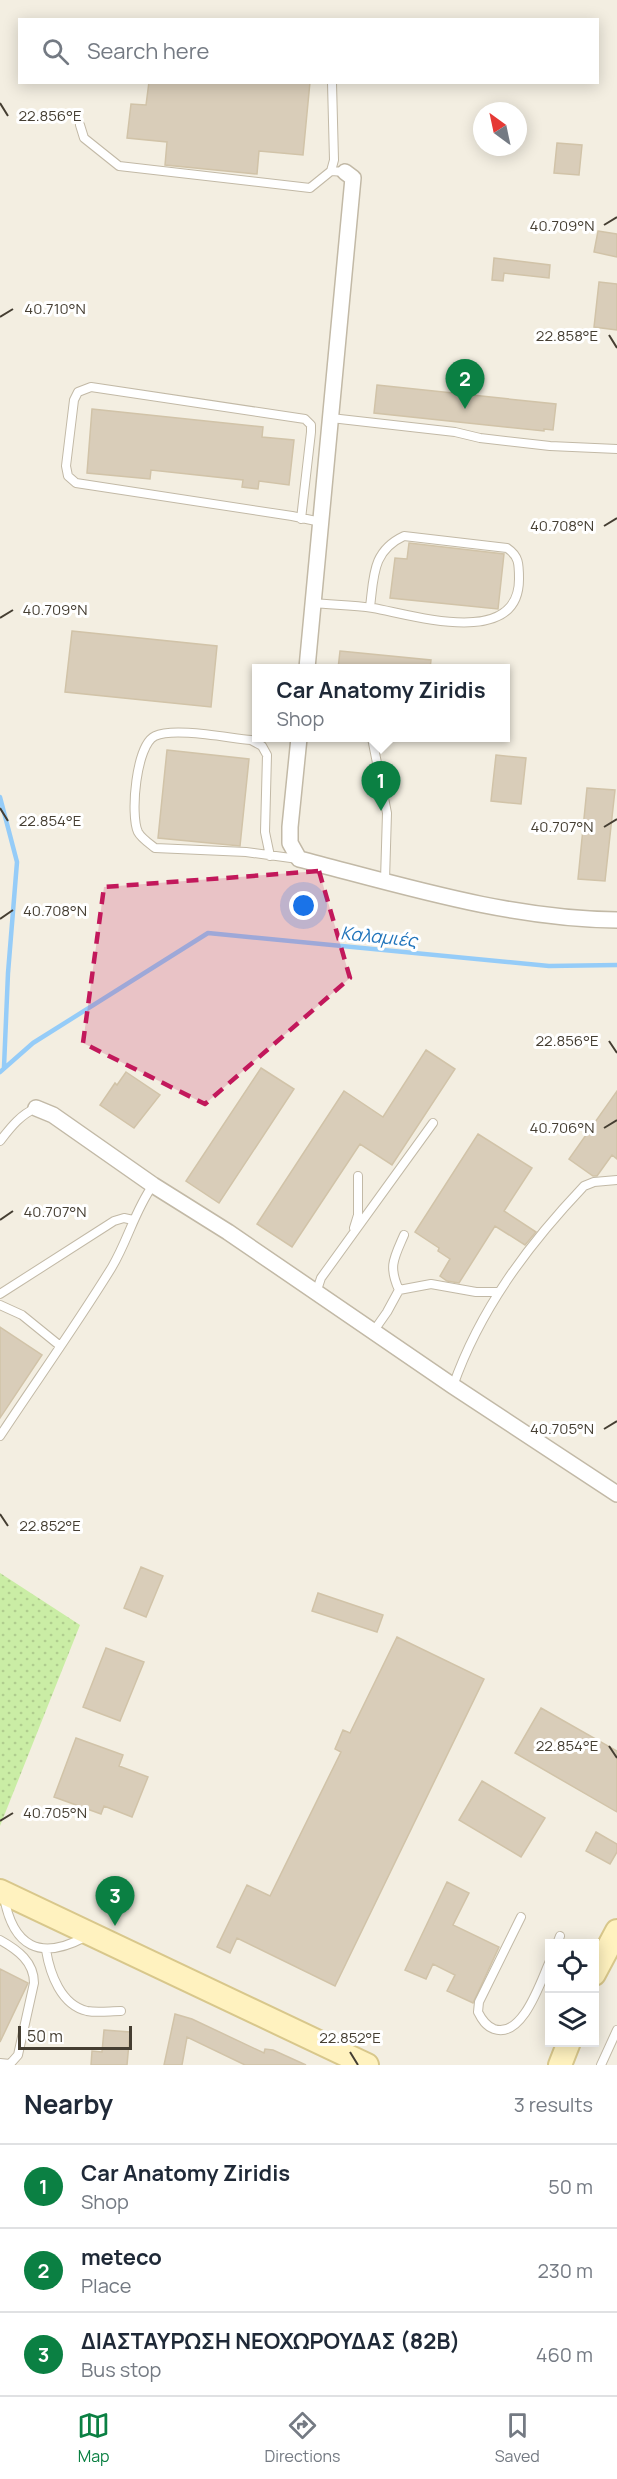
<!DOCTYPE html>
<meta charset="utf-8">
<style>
:root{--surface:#fff;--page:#f6f6f7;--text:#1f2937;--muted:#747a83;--line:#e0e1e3;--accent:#0b8043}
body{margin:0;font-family:Manrope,sans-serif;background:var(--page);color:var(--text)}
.controls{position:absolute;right:18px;bottom:18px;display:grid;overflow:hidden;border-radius:0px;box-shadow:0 3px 15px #0003}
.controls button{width:54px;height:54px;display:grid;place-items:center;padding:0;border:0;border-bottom:2px solid var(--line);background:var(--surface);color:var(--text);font:30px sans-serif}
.compass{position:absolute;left:473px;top:102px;width:54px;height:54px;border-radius:50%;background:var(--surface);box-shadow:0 3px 15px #0003;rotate:327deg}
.scale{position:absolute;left:18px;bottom:15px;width:114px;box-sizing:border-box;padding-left:6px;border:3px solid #453e32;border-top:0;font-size:16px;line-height:21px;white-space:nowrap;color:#453e32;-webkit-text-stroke:4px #fff;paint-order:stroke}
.you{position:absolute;left:304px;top:906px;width:21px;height:21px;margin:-15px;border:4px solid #fff;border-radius:50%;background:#1a73e8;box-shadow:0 0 0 9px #1a73e833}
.badge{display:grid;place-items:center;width:39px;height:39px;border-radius:50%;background:var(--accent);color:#fff;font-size:20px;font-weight:700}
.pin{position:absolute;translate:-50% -50px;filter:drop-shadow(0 2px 3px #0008)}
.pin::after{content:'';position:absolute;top:32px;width:21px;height:18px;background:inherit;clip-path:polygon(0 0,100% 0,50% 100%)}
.popup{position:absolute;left:252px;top:664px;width:258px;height:78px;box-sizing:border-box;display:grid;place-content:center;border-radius:0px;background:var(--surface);filter:drop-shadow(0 2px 4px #0005);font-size:20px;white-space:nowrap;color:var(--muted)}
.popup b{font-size:22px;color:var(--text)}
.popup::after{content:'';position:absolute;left:50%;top:100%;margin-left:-12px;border:12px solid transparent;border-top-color:var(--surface)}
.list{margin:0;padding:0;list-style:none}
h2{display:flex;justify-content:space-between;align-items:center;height:78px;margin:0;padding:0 24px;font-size:26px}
h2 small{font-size:20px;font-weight:400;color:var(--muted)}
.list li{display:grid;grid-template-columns:39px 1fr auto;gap:18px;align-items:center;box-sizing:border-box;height:84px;padding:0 24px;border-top:2px solid var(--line)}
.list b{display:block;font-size:22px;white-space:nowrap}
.list p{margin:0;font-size:20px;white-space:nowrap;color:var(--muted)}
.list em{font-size:20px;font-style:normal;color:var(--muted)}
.icon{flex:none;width:33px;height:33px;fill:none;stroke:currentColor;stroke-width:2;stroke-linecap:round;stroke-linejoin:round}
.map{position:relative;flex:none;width:617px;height:2065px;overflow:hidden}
.search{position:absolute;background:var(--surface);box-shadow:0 3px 15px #0003;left:18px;right:18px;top:18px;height:66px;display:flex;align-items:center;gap:15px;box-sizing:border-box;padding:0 21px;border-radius:0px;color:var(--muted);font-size:22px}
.sheet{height:330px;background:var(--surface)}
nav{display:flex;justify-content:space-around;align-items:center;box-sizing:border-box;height:84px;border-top:2px solid var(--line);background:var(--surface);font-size:16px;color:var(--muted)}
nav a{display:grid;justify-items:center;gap:3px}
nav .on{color:var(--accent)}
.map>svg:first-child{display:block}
</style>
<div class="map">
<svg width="617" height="2065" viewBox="0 0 617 2065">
<defs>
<pattern id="green-dots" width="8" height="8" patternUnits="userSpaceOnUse" patternTransform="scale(1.5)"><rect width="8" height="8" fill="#caeda5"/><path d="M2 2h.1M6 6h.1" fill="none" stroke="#afcc8e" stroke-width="1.8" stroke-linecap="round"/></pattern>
</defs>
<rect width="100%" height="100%" fill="#f3eee1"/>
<path fill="url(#green-dots)" d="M 0,1573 L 80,1625 L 0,1826 Z"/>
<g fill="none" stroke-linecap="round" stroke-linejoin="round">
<path stroke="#95ccf8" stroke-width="4.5" d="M 0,797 L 17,862 L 8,973 L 4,1067
M 0,1072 L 33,1043 L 208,933 L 549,966 L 617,965"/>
</g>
<path fill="#d9cdb9" stroke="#d1c3a8" stroke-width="1.5" d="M 149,82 L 310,82 L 303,155 L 259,151 L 257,174 L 165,165 L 167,142 L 127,138 L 131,104 L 146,105 Z
M 557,143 L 582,145 L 579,175 L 554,173 Z
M 598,231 L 617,234 L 617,257 L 594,252 Z
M 494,258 L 550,265 L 549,278 L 504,273 L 503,281 L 492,280 Z
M 599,282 L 617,284 L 617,330 L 594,327 Z
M 377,385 L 556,404 L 553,430 L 544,429 L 544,431 L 374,413 Z
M 92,409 L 263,427 L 262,437 L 294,440 L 289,485 L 259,481 L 258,489 L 242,487 L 243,480 L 151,470 L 150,479 L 87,473 Z
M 409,543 L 504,554 L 498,609 L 390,598 L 395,558 L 407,559 Z
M 72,631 L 217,646 L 211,707 L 65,692 Z
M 340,651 L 431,660 L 430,669 L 338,669 Z
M 167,750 L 249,759 L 240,846 L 158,838 Z
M 496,755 L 526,758 L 521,804 L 491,801 Z
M 587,788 L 615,790 L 605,881 L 578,879 Z
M 426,1050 L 455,1069 L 392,1165 L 360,1144 L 292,1247 L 257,1224 L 344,1091 L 383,1117 Z
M 261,1068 L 294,1089 L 219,1203 L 186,1181 Z
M 126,1072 L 160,1095 L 134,1128 L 100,1105 L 115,1083 L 117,1085 Z
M 617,1091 L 617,1159 L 612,1155 L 597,1176 L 593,1176 L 569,1159 Z
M 478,1134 L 532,1168 L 504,1211 L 536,1232 L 525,1245 L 495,1226 L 459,1283 L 447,1281 L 440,1276 L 450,1259 L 438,1251 L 439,1248 L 415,1232 Z
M 0,1327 L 42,1355 L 0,1418 Z
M 141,1567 L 163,1576 L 146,1617 L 124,1608 Z
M 318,1593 L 383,1615 L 377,1632 L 312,1611 Z
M 397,1637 L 484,1679 L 335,1986 L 237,1938 L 230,1953 L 217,1947 L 247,1885 L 270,1896 L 341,1752 L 335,1749 L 343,1730 L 350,1733 Z
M 106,1648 L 144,1662 L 120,1721 L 83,1707 Z
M 541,1708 L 617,1751 L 617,1812 L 515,1753 Z
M 76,1738 L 123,1755 L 119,1766 L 148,1777 L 132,1817 L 104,1806 L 101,1814 L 54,1797 Z
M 482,1781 L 545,1818 L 521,1857 L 459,1820 Z
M 596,1832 L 617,1844 L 617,1852 L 610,1864 L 586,1851 Z
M 447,1882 L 469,1893 L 453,1925 L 499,1947 L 473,2003 L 447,1991 L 455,1975 L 433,1964 L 426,1979 L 405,1970 Z
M 0,1969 L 28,1983 L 0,2042 Z
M 175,2014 L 192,2019 L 264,2053 L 265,2049 L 273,2050 L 306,2065 L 245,2065 L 187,2037 L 182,2065 L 164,2065 Z
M 104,2030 L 130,2032 L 127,2065 L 91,2065 L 92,2051 L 102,2052 Z"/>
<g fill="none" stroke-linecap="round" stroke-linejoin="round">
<defs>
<path id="lane" d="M 80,125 L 84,138 L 119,166 L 310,188 L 331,171 L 345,172
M 331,171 L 334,160 L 332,83
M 331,418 L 455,432 L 480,438 L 550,446 L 617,449
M 301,519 L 311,432 L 311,425 L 305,419 L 91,387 L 78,392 L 74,400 L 66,466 L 68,476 L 76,483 L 292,516 L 321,522
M 313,603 C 333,605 353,605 373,608 C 413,615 519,649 519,579 C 519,564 519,556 507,548 L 404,536 C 372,551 374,576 370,607
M 372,738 L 387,813 L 385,880
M 270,856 L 265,832 L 267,755 L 262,746 L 251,740 C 228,738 174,727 155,736 C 136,745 130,815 138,832 C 141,838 150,844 155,848 L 246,852 L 298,859
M 0,1141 C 11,1127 20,1115 36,1108
M 354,1228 L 358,1215 L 358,1176
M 399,1290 L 431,1284 L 476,1292 L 497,1292
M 316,1293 L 321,1278 L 433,1123
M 0,1294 L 114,1221 L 124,1218 L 133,1220
M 0,1305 L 22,1315 L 59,1345
M 373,1332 L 387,1312 L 399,1290 C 388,1266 394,1258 404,1235
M 453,1386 C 480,1309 528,1245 584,1186 L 594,1182 L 617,1180
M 0,1436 C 37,1380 77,1324 112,1267 C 128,1240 135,1210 153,1185
M 4,1897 C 13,1947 40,1961 85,1937
M 521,1917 L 479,2002 L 478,2012 C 482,2020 486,2026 494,2029 C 523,2039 541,1980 550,1961
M 0,1940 C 18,1950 34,1962 34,1983 L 18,2055 L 10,2064 L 0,2063
M 557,1944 L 560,1936
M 46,1950 C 50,1974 61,2005 87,2011 C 98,2013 110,2011 121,2011
M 601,2065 L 617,2030"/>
<path id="street" d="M 307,668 L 353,178 L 345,172
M 299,738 L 290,827 L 290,843 L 299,859 C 404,886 509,919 617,920
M 36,1108 L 53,1115 L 153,1185 L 228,1232 L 453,1386 L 617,1494"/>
<path id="secondary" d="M 0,1891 L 367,2065
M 594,1974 L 617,1931
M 560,2065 L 569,2042"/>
</defs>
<use href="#lane" stroke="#c2b9a6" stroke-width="10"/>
<use href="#street" stroke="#c2b9a6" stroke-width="18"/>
<use href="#secondary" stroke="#d8c78b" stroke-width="26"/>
<use href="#lane" stroke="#fff" stroke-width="8"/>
<use href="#street" stroke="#fff" stroke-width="15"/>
<use href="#secondary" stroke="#fff2bf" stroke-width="22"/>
</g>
<path fill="#c2185b" fill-opacity="0.2" stroke="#c2185b" stroke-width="4.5" stroke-dasharray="12 8" stroke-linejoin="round" d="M 319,871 L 350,978 L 205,1104 L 83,1043 L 104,887 Z"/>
<path fill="none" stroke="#453e32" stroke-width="2" d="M 0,103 L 8,116M 604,225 L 617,217M 0,317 L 13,309M 609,335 L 617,348M 604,526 L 617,518M 0,618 L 13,610M 0,808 L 8,821M 604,827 L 617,819M 0,919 L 13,910M 609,1041 L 617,1053M 604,1128 L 617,1120M 0,1220 L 13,1211M 604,1429 L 617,1421M 0,1514 L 8,1526M 609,1746 L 617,1758M 0,1821 L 13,1813M 350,2052 L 358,2065"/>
<g text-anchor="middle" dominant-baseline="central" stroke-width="6" stroke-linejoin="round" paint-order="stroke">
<g font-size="18" font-style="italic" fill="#2074bb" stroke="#fff">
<text transform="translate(379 936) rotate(6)">Καλαμιές</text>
</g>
</g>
<g font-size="15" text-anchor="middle" fill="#453e32" stroke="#fff" stroke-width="6" stroke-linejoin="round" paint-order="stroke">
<text x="50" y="121">22.856°E</text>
<text x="562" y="231">40.709°N</text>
<text x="55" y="314">40.710°N</text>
<text x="567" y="341">22.858°E</text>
<text x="562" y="531">40.708°N</text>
<text x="55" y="615">40.709°N</text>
<text x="50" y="826">22.854°E</text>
<text x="562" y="832">40.707°N</text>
<text x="55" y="916">40.708°N</text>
<text x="567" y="1046">22.856°E</text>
<text x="562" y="1133">40.706°N</text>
<text x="55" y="1217">40.707°N</text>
<text x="562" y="1434">40.705°N</text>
<text x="50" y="1531">22.852°E</text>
<text x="567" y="1751">22.854°E</text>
<text x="55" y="1818">40.705°N</text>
<text x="350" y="2043">22.852°E</text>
</g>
</svg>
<div class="controls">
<button><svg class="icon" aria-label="locate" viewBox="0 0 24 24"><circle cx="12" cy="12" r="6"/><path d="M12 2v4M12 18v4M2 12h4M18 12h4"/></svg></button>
<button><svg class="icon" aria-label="layers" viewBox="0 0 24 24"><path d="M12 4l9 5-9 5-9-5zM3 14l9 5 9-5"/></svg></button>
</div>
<svg class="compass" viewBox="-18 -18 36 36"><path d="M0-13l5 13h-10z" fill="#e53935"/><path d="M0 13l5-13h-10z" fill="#747a83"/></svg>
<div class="scale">50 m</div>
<div class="you"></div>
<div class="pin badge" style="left:381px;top:811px">1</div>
<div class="popup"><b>Car Anatomy Ziridis</b>Shop</div>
<div class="pin badge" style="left:465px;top:409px">2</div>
<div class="pin badge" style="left:115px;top:1926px">3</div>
<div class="search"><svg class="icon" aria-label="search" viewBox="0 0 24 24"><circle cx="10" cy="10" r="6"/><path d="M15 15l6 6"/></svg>Search here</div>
</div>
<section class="sheet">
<h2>Nearby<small>3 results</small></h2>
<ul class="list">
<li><span class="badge">1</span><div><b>Car Anatomy Ziridis</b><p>Shop</p></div><em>50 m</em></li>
<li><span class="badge">2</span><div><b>meteco</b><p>Place</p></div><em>230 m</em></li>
<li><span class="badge">3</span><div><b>ΔΙΑΣΤΑΥΡΩΣΗ ΝΕΟΧΩΡΟΥΔΑΣ (82Β)</b><p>Bus stop</p></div><em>460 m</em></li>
</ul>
</section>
<nav>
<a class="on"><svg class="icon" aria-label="map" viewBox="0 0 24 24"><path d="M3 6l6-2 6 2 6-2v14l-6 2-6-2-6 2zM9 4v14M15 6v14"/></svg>Map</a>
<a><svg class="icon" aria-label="directions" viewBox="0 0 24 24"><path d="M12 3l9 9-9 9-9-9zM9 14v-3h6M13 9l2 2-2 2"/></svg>Directions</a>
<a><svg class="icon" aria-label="saved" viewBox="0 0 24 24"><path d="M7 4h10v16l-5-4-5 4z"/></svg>Saved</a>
</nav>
